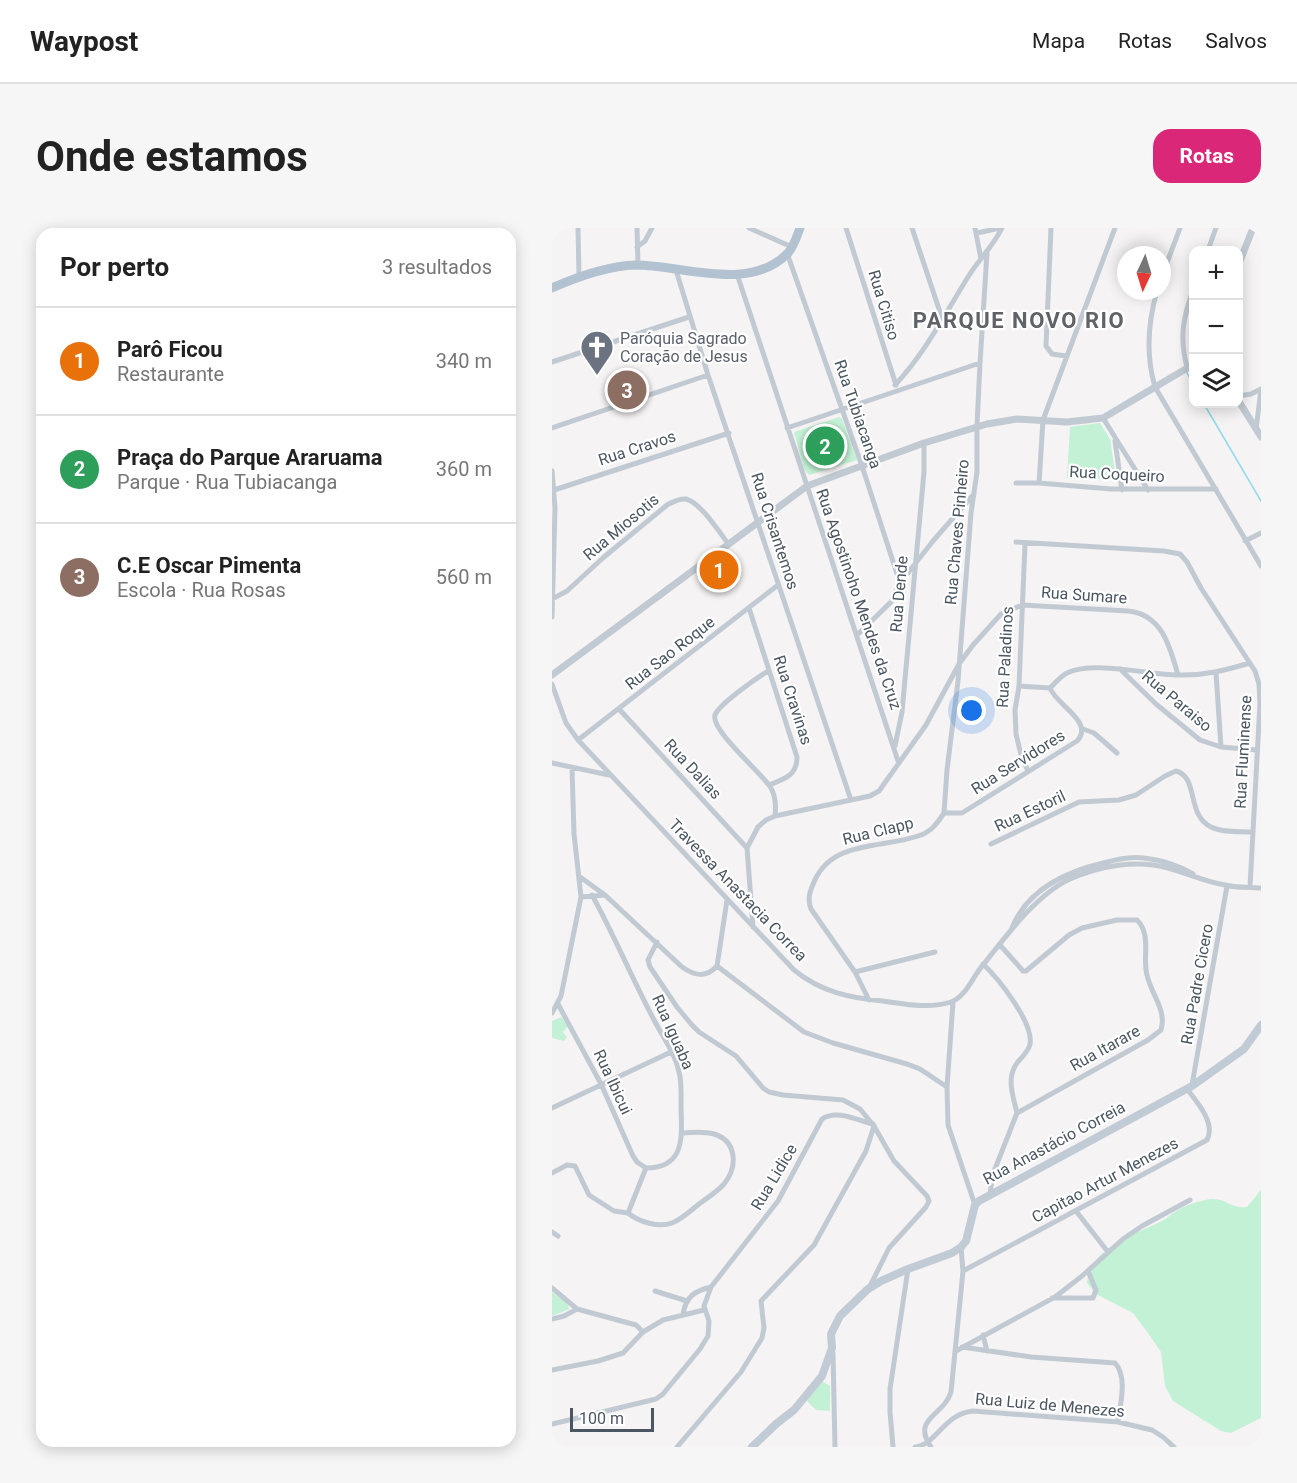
<!DOCTYPE html>
<html lang="pt">
<meta charset="utf-8">
<style>
:root{--surface:#fff;--page:#f6f6f6;--text:#222;--muted:#767676;--line:#e0e0e0;--accent:#db2777}
body{margin:0;font-family:Roboto,sans-serif;background:var(--page);color:var(--text)}
.controls{position:absolute;right:18px;top:18px;display:grid;overflow:hidden;border-radius:12px;box-shadow:0 3px 15px #0003}
.controls button{width:54px;height:54px;display:grid;place-items:center;padding:0;border:0;border-bottom:2px solid var(--line);background:var(--surface);color:var(--text);font:30px sans-serif}
.compass{position:absolute;left:565px;top:18px;width:54px;height:54px;border-radius:50%;background:var(--surface);box-shadow:0 3px 15px #0003;rotate:184deg}
.scale{position:absolute;left:18px;bottom:15px;width:84px;box-sizing:border-box;padding-left:6px;border:3px solid #4a5661;border-top:0;font-size:16px;line-height:21px;white-space:nowrap;color:#4a5661;-webkit-text-stroke:4px #fff;paint-order:stroke}
.you{position:absolute;left:420px;top:483px;width:21px;height:21px;margin:-15px;border:4px solid #fff;border-radius:50%;background:#1a73e8;box-shadow:0 0 0 9px #1a73e833}
.badge{display:grid;place-items:center;width:39px;height:39px;border-radius:50%;background:var(--accent);color:#fff;font-size:20px;font-weight:700}
.pin{position:absolute;translate:-50% -50%;border:3px solid #fff;box-shadow:0 2px 6px #0006}
.list{margin:0;padding:0;list-style:none}
h2{display:flex;justify-content:space-between;align-items:center;height:78px;margin:0;padding:0 24px;font-size:26px}
h2 small{font-size:20px;font-weight:400;color:var(--muted)}
.list li{display:grid;grid-template-columns:39px 1fr auto;gap:18px;align-items:center;box-sizing:border-box;height:108px;padding:0 24px;border-top:2px solid var(--line)}
.list b{display:block;font-size:22px;white-space:nowrap}
.list p{margin:0;font-size:20px;white-space:nowrap;color:var(--muted)}
.list em{font-size:20px;font-style:normal;color:var(--muted)}
.icon{flex:none;width:33px;height:33px;fill:none;stroke:currentColor;stroke-width:2;stroke-linecap:round;stroke-linejoin:round}
.map{position:relative;flex:none;width:709px;height:1219px;overflow:hidden;border-radius:18px}
header{display:flex;align-items:center;gap:36px;box-sizing:border-box;height:84px;padding:0 30px;background:var(--surface);border-bottom:2px solid var(--line)}
header strong{font-size:28px}
nav{display:flex;gap:33px;margin-inline-start:auto;font-size:21px}
.intro{display:flex;align-items:center;justify-content:space-between;box-sizing:border-box;height:144px;padding:0 36px}
h1{margin:0;font-size:42px}
.button{padding:15px 27px;border-radius:18px;background:var(--accent);color:#fff;font-size:21px;font-weight:700}
main{display:flex;gap:36px;padding:0 36px}
aside{flex:1;background:var(--surface);border-radius:18px;box-shadow:0 3px 15px #0003}
.map>svg:first-child{display:block}
</style>
<header>
<strong>Waypost</strong>
<nav><a>Mapa</a><a>Rotas</a><a>Salvos</a></nav>
</header>
<div class="intro"><h1>Onde estamos</h1><a class="button">Rotas</a></div>
<main>
<aside>
<h2>Por perto<small>3 resultados</small></h2>
<ul class="list">
<li><span class="badge" style="background:#e8710a">1</span><div><b>Parô Ficou</b><p>Restaurante</p></div><em>340 m</em></li>
<li><span class="badge" style="background:#2e9e5b">2</span><div><b>Praça do Parque Araruama</b><p>Parque · Rua Tubiacanga</p></div><em>360 m</em></li>
<li><span class="badge" style="background:#8d6e63">3</span><div><b>C.E Oscar Pimenta</b><p>Escola · Rua Rosas</p></div><em>560 m</em></li>
</ul>
</aside>
<div class="map">
<svg width="709" height="1219" viewBox="0 0 709 1219">
<rect width="100%" height="100%" fill="#f5f3f3"/>
<path fill="#c3f1d5" d="M 287,189 L 290,191 L 305,232 L 257,247 L 252,241 L 242,204 Z
M 548,195 L 558,211 L 564,251 L 515,250 L 518,199 Z
M 9,789 L 16,798 L 11,804 L 15,809 L 12,813 L 0,810 L 0,793 Z
M 709,962 L 709,1190 L 679,1205 L 669,1203 L 621,1173 L 613,1158 L 609,1124 L 596,1105 L 581,1085 L 544,1066 L 535,1055 C 537,1020 583,1006 610,993 C 614,991 617,988 621,985 C 631,978 648,972 660,971 C 675,971 680,981 695,979 Z
M 0,1064 L 16,1076 L 17,1081 L 0,1088 Z
M 268,1152 L 278,1158 L 278,1183 L 264,1182 L 255,1173 Z"/>
<g fill="none" stroke-linecap="round" stroke-linejoin="round">
<path stroke="#90daee" stroke-width="1.5" d="M 634,143 L 642,158
M 652,176 L 709,273"/>
<path stroke="#c1cad2" stroke-width="5" d="M 26,0 L 27,49
M 85,0 L 86,37
M 197,0 L 240,19
M 294,0 L 344,157
M 360,0 L 390,90
M 423,0 L 429,31
M 499,0 L 494,118 L 500,126 L 514,128
M 425,5 L 448,0
M 85,19 L 93,13 L 100,0
M 656,22 L 664,0
M 235,25 L 310,238 L 348,355
M 124,42 L 156,147 L 299,572
M 185,46 L 346,533
M 610,48 L 628,0
M 605,63 C 596,94 594,128 603,159 L 709,338
M 0,134 L 137,89
M 635,139 C 627,110 631,88 642,60
M 343,157 C 373,125 393,86 416,49 C 427,31 440,20 450,0
M 686,168 L 699,166 L 709,161
M 551,190 L 596,262
M 0,200 L 156,147
M 235,200 L 428,135
M 704,201 L 709,162
M 563,213 L 570,262
M 0,243 L 3,280 L 0,389
M 464,255 L 487,255 L 559,261 L 664,261
M 487,255 L 491,192 L 563,0
M 2,262 L 177,205
M 693,313 L 709,305
M 464,314 L 612,323 L 628,326 L 635,334 L 649,360 L 703,443 L 707,456 L 708,475 L 698,659
M 473,316 L 467,458 L 463,482 L 464,506 L 469,527 L 476,543
M 0,371 L 15,363 L 52,329 L 115,277 C 121,274 127,270 134,271 C 148,274 168,305 177,317
M 197,380 L 245,529 C 245,548 232,551 217,557
M 305,407 L 339,374 L 348,355 L 381,313 L 422,266
M 568,441 L 604,476 L 648,512 L 669,519 L 705,522
M 216,443 C 205,450 167,476 163,487 C 158,502 211,546 219,560 C 224,569 224,579 223,588
M 664,445 L 669,519
M 0,456 L 14,495 L 26,512 L 242,742 C 269,764 298,770 331,773 C 352,776 378,781 399,774 C 414,769 421,748 431,737 C 454,708 485,666 518,651 C 548,638 584,631 616,640 C 635,645 653,654 673,657 C 684,660 697,659 709,660
M 467,458 L 498,460 C 503,455 509,448 515,445 C 540,432 597,447 626,447 C 652,448 674,442 698,435
M 67,481 L 195,620
M 531,501 L 542,505 L 565,525
M 26,512 L 226,357
M 343,518 L 350,484 L 372,244 L 372,215
M 0,535 L 57,547
M 392,585 L 395,542 L 406,453 L 419,285 L 425,244 L 425,198 L 428,135 L 435,25
M 392,585 L 410,585 L 525,513 C 543,494 504,477 498,460
M 439,616 L 527,574 L 567,572 L 584,567 L 613,548 L 624,543 C 647,549 634,587 659,599 C 671,605 688,603 701,604
M 28,649 L 53,667
M 40,667 C 62,707 80,750 101,790 C 110,808 123,825 127,844 C 130,855 129,868 129,880 C 130,909 133,940 94,940
M 29,669 L 53,667 L 130,739 C 143,748 154,750 165,738 L 175,672
M 201,699 L 195,620 L 206,599 L 214,592 L 223,588 L 318,568 L 327,563 L 374,497 L 407,436 L 421,417 L 449,386 L 470,377 L 576,383 C 610,386 618,419 626,447
M 460,700 C 475,662 513,644 551,635 C 564,632 578,628 592,630 C 609,632 626,637 641,646
M 105,714 L 96,732 L 98,739 L 125,779 L 140,797 L 147,804 L 184,828 L 211,860 L 217,864 L 231,867 L 291,872 L 308,881 L 322,898 L 342,933 L 375,968 L 377,973 L 374,979 L 337,1020 L 318,1058
M 431,736 C 446,750 482,795 478,816 C 477,823 469,830 465,835 C 454,850 461,868 465,885
M 165,738 L 252,804 L 281,815 L 355,836 L 368,841 L 395,859
M 303,744 L 383,724
M 317,772 L 303,744 L 259,681 C 255,671 258,663 262,654 C 280,611 332,621 369,607 C 380,603 386,594 392,585
M 401,774 L 395,859 L 396,897 L 423,977
M 6,776 L 49,856 L 81,928 L 85,934 L 94,940
M 0,785 L 9,768 L 29,669 L 22,606 L 20,540
M 640,857 L 675,658
M 0,880 L 119,824
M 0,945 L 15,937 L 23,938 L 37,967 L 62,983 L 76,985 L 94,940
M 438,966 L 441,946 L 465,885 L 596,812 L 609,802 C 615,782 599,766 595,747 C 590,729 600,707 585,692 L 565,692 L 530,700 L 517,707 L 474,743 L 471,743 L 448,717
M 524,983 L 556,1024
M 76,985 C 87,994 107,1000 120,995 C 130,991 138,983 147,976 C 155,970 165,964 172,956 C 186,939 185,913 162,906 C 152,903 141,904 130,905
M 0,1004 L 6,1008
M 411,1043 L 655,912 C 664,895 645,874 635,861
M 0,1060 L 25,1081 L 84,1097 L 91,1104 L 111,1092 L 152,1082
M 103,1063 L 135,1073
M 500,1070 L 541,1070 L 544,1062 L 536,1043
M 131,1086 C 134,1068 143,1063 159,1059
M 0,1091 L 12,1088 L 25,1081
M 431,1107 L 435,1123
M 410,1119 L 479,1129 L 563,1135 C 576,1149 568,1177 566,1194
M 404,1123 L 503,1069 L 530,1048 L 571,1011 L 590,998 L 638,972
M 281,1125 L 283,1219
M 0,1142 L 46,1133 L 71,1125 L 91,1104
M 0,1196 L 104,1171 L 111,1166 L 148,1121 L 156,1108 L 157,1093 L 152,1078 L 159,1059 L 226,973 L 270,891 C 284,881 305,892 321,896
M 125,1219 L 189,1144 L 210,1110 L 212,1100 L 209,1073 L 262,1017 L 314,923 L 322,898
M 341,1219 L 338,1184 L 338,1161 L 356,1041
M 363,1219 C 386,1216 391,1186 421,1183 L 566,1194 L 600,1202 L 611,1209 L 622,1219
M 379,1219 C 359,1190 392,1188 399,1164 L 411,1043 L 409,1019"/>
<path stroke="#c1cad2" stroke-width="7" d="M 686,38 L 701,0
M 686,172 L 709,209
M 0,447 L 255,258 L 372,215 L 435,196 L 465,191 L 515,194 L 551,190 L 642,136"/>
<path stroke="#c1cbd6" stroke-width="8" d="M 200,1219 L 224,1196 L 242,1182 L 270,1148 L 280,1120 L 279,1106 L 288,1088 L 316,1061 L 329,1053 L 356,1041 L 400,1025 L 409,1019 L 414,1013 L 423,977 L 427,973 L 640,858 L 692,821 L 709,797"/>
<path stroke="#b3c2d1" stroke-width="9" d="M 0,60 C 27,48 55,38 84,37 C 131,37 197,65 236,25 C 242,18 245,8 248,0"/>
</g>
<defs>
<symbol id="church-pin" viewBox="-11 -11 22 30"><path d="M0 17L-7.5 6A9.5 9.5 0 1 1 7.5 6Z" fill="#6b7280" stroke="#fff"/><path d="M-1.2-6h2.4v3.5h3.3v2.4h-3.3V6h-2.4V-.1h-3.3v-2.4h3.3Z" fill="#fff"/></symbol>
</defs>
<g fill-rule="evenodd">
<use href="#church-pin" x="26" y="100" width="38" height="52"/>
</g>
<g text-anchor="middle" dominant-baseline="central" stroke-width="4.5" stroke-linejoin="round" paint-order="stroke">
<g font-size="16" fill="#4a5661" stroke="#fff">
<text transform="translate(332 77) rotate(73)">Rua Citiso</text>
<text transform="translate(306 186) rotate(71)">Rua Tubiacanga</text>
<text transform="translate(85 220) rotate(-18)">Rua Cravos</text>
<text transform="translate(565 246) rotate(3)">Rua Coqueiro</text>
<text transform="translate(69 299) rotate(-40)">Rua Miosotis</text>
<text transform="translate(223 303) rotate(72)">Rua Crisantemos</text>
<text transform="translate(405 304) rotate(-85)">Rua Chaves Pinheiro</text>
<text transform="translate(347 366) rotate(-85)">Rua Dende</text>
<text transform="translate(532 367) rotate(4)">Rua Sumare</text>
<text transform="translate(307 371) rotate(71)">Rua Agostinoho Mendes da Cruz</text>
<text transform="translate(118 425) rotate(-38)">Rua Sao Roque</text>
<text transform="translate(453 429) rotate(-87)">Rua Paladinos</text>
<text transform="translate(241 472) rotate(72)">Rua Cravinas</text>
<text transform="translate(625 473) rotate(40)">Rua Paraiso</text>
<text transform="translate(691 524) rotate(-87)">Rua Fluminense</text>
<text transform="translate(466 534) rotate(-32)">Rua Servidores</text>
<text transform="translate(141 541) rotate(47)">Rua Dalias</text>
<text transform="translate(478 583) rotate(-25)">Rua Estoril</text>
<text transform="translate(326 603) rotate(-14)">Rua Clapp</text>
<text transform="translate(186 662) rotate(46)">Travessa Anastacia Correa</text>
<text transform="translate(645 756) rotate(-80)">Rua Padre Cicero</text>
<text transform="translate(121 804) rotate(66)">Rua Iguaba</text>
<text transform="translate(553 820) rotate(-29)">Rua Itarare</text>
<text transform="translate(61 854) rotate(65)">Rua Ibicui</text>
<text transform="translate(502 915) rotate(-28)">Rua Anastácio Correia</text>
<text transform="translate(222 949) rotate(-59)">Rua Lidice</text>
<text transform="translate(553 952) rotate(-28)">Capitao Artur Menezes</text>
<text transform="translate(498 1177) rotate(5)">Rua Luiz de Menezes</text>
</g>
<g font-size="16" fill="#5b616d" stroke="#fff" text-anchor="start">
<text x="68" y="110">Paróquia Sagrado<tspan x="68" dy="18">Coração de Jesus</tspan></text>
</g>
<g font-size="22" font-weight="bold" letter-spacing="1.5" fill="#5f6368" stroke="#fff">
<text x="467" y="92">PARQUE NOVO RIO</text>
</g>
</g>
</svg>
<div class="controls">
<button>+</button>
<button>−</button>
<button><svg class="icon" aria-label="layers" viewBox="0 0 24 24"><path d="M12 4l9 5-9 5-9-5zM3 14l9 5 9-5"/></svg></button>
</div>
<svg class="compass" viewBox="-18 -18 36 36"><path d="M0-13l5 13h-10z" fill="#e53935"/><path d="M0 13l5-13h-10z" fill="#767676"/></svg>
<div class="scale">100 m</div>
<div class="you"></div>
<div class="pin badge" style="left:167px;top:342px;background:#e8710a">1</div>
<div class="pin badge" style="left:273px;top:218px;background:#2e9e5b">2</div>
<div class="pin badge" style="left:75px;top:162px;background:#8d6e63">3</div>
</div>
</main>
